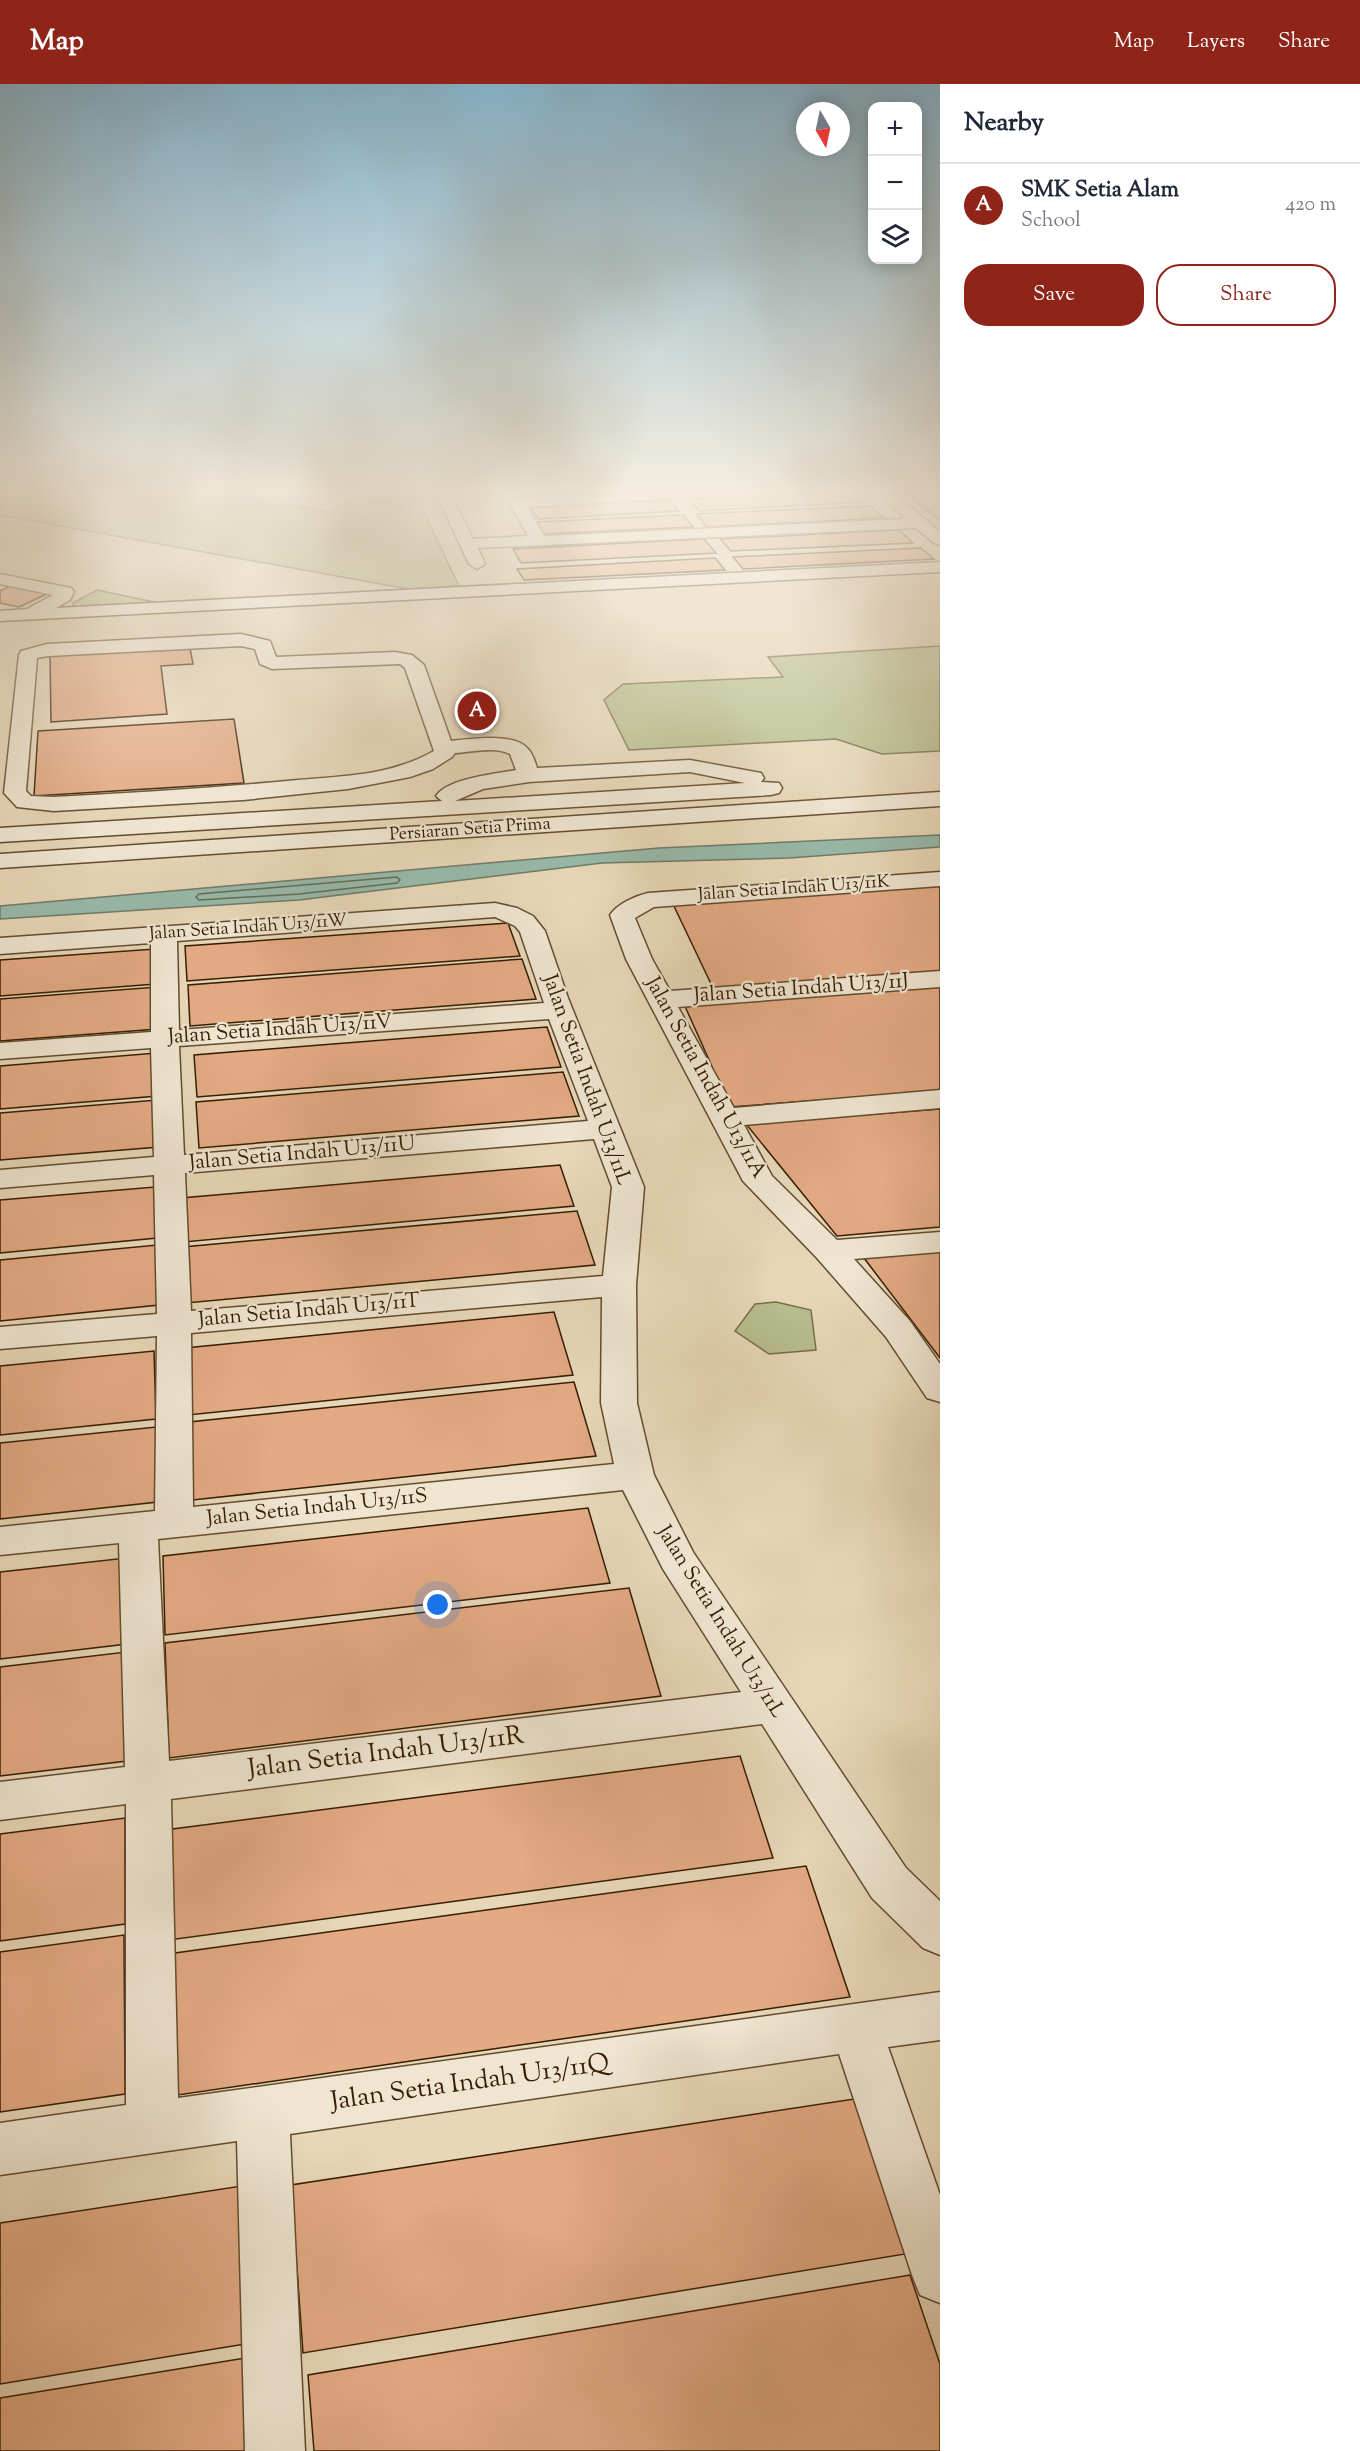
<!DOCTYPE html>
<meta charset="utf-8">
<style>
:root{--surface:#fff;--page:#f2f2f3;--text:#1f2937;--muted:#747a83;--line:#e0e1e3;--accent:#8f2418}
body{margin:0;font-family:"Sorts Mill Goudy",serif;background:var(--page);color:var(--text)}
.controls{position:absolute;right:18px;top:18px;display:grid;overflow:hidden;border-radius:12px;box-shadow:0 3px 15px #0003}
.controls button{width:54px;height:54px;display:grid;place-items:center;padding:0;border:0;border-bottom:2px solid var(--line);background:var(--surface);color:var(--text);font:30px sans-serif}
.compass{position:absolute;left:796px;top:18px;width:54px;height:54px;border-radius:50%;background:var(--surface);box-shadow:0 3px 15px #0003;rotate:171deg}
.you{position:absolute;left:438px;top:1521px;width:21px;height:21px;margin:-15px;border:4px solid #fff;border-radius:50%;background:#1a73e8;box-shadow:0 0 0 9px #1a73e833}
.badge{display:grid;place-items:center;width:39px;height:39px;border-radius:50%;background:var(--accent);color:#fff;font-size:20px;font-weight:700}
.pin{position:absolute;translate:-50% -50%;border:3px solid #fff;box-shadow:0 2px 6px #0006}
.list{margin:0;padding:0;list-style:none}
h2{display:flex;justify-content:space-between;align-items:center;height:78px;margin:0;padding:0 24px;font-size:26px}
h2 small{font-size:20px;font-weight:400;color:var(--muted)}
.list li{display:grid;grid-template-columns:39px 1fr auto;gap:18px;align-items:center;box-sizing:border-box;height:84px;padding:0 24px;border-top:2px solid var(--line)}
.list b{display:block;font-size:22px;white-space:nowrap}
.list p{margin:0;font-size:20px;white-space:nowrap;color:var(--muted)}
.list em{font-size:20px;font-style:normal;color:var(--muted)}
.actions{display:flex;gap:12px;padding:18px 24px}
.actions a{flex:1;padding:14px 0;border:2px solid var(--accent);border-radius:24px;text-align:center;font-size:21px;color:var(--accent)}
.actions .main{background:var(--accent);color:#fff}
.icon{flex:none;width:33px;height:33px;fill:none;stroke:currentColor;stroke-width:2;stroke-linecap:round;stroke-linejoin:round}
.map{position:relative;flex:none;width:940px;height:2367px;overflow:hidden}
header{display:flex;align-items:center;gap:36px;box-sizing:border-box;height:84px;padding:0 30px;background:var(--accent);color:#fff}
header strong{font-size:28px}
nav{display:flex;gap:33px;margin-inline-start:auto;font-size:21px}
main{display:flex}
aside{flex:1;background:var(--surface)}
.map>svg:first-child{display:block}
</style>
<header>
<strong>Map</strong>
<nav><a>Map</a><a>Layers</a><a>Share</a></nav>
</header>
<main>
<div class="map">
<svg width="940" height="2367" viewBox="0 0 940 2367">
<rect width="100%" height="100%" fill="#e7d7b8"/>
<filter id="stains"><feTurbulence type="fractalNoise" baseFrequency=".00333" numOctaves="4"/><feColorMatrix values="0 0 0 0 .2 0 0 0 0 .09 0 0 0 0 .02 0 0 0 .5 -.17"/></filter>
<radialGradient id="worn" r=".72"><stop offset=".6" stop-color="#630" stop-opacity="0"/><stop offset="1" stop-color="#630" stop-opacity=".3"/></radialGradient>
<path fill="#b7be8e" stroke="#766e47" stroke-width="1.5" d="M 0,407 L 273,407 L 301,412 L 286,421 L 330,428 L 352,415 L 418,416 L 459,502 L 408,505 L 0,431 Z
M 97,506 L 159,519 L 78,524 L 73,522 L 73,519 Z
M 940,562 L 940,667 L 882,670 L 836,655 L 629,666 L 604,616 L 623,600 L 783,593 L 768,573 Z
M 776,1218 L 811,1226 L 816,1266 L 769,1270 L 735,1247 L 755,1220 Z"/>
<path fill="#97baab" stroke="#707b67" stroke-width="1.5" d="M 940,751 L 940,763 L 789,774 L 602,779 L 299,816 L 0,835 L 0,822 L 659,764 Z"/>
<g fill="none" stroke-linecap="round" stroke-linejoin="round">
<path stroke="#666c56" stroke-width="1.5" d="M 397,793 L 400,796 L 397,799 L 299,810 L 199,816 L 196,813 L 199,810 Z"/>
<path stroke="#707b67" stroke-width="4.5" d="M 905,407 L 940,436"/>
</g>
<path fill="#e3aa84" stroke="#361d00" stroke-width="1.5" d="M 852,407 L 866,418 L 699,427 L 688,415 Z
M 668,416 L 679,427 L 538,435 L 529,423 Z
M 870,422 L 884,434 L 707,443 L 696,430 Z
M 683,431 L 693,443 L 544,450 L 537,438 Z
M 899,446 L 913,459 L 731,467 L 720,455 Z
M 704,455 L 716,469 L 521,479 L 513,465 Z
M 921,464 L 934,475 L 743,485 L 733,473 Z
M 715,474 L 725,486 L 524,496 L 517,485 Z
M 10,502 L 49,509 L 19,523 L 0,519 L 0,507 Z
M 190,564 L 193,580 L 161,582 L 167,630 L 51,638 L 50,572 Z
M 234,635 L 244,699 L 34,712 L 38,647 Z
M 937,800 L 940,804 L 940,889 L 713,904 L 672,818 Z
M 508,839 L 520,872 L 187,897 L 185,862 Z
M 155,865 L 156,900 L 0,912 L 0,876 Z
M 522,875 L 536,915 L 190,942 L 188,901 Z
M 940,902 L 940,1007 L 730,1023 L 684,920 Z
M 157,903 L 158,945 L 0,957 L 0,915 Z
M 547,943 L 561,983 L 197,1013 L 194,971 Z
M 156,969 L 158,1012 L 0,1025 L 0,982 Z
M 563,988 L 579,1032 L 199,1064 L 196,1018 Z
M 157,1016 L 159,1063 L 0,1076 L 0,1029 Z
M 940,1025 L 940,1143 L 837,1152 L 746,1040 Z
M 560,1081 L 574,1122 L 184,1158 L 181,1114 Z
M 155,1103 L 157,1154 L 0,1169 L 0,1116 Z
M 577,1127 L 595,1181 L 186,1219 L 183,1163 Z
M 157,1161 L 159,1221 L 0,1237 L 0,1176 Z
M 940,1167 L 940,1274 L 864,1174 Z
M 554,1228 L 573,1291 L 188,1331 L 185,1264 Z
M 154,1267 L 156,1335 L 0,1351 L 0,1282 Z
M 574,1298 L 596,1372 L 193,1416 L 189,1338 Z
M 156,1343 L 158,1418 L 0,1435 L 0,1359 Z
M 588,1424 L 610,1499 L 165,1551 L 163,1472 Z
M 126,1474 L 127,1560 L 0,1575 L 0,1488 Z
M 629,1504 L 661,1612 L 169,1674 L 165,1559 Z
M 126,1568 L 127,1677 L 0,1692 L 0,1583 Z
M 740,1672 L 773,1774 L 169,1856 L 165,1746 Z
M 125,1734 L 125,1840 L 0,1857 L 0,1750 Z
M 806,1782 L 850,1913 L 171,2012 L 168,1870 Z
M 124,1851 L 125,2010 L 0,2028 L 0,1868 Z
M 854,2015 L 905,2170 L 303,2269 L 291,2101 Z
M 248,2101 L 257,2258 L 0,2300 L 0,2139 Z
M 910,2191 L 940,2280 L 940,2367 L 314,2367 L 308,2291 Z
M 257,2272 L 263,2367 L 0,2367 L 0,2314 Z"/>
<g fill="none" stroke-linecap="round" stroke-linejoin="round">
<defs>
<path id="minor" d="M 343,407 L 455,407 L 451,411 L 473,455 L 528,452 L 509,419 L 517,414 L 639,407 L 725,407 L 718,412 L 527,423 L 544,452 L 906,435 L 876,407 L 892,407 L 940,448 L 940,461 L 934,459 L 916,444 L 478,464 L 485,480 L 477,485 L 469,480 L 437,412 C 419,413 354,419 343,407 Z
M 931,407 L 940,407 L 940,413 Z
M 940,478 L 940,488 L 0,537 L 0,527 L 27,525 L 53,511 L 0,500 L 0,490 L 71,504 L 74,508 L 70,516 L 56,524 Z
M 241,550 L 270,557 L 276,573 L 395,568 L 412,571 L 424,581 L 451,657 C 469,655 512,649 526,663 C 532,668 535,677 537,684 L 690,676 L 761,689 L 764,694 L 761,698 L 779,699 L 782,704 L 779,709 L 771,711 L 0,758 L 0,744 L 442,717 L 436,712 C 448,694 496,690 516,686 L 510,670 C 496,662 472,668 455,669 L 452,673 L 433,685 L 410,693 L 348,705 L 243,716 L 54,727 L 17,723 L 4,709 L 19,571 L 21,567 L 47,560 ZM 241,562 L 255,565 L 260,580 L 272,585 L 400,580 L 405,584 L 434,667 C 389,693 337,692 287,697 C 210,704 132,709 54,713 L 31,712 L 26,707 L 37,574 L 48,572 ZM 690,688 L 745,699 L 455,717 L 483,705 L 529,698 Z
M 940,708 L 940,722 L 0,784 L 0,770 Z
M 940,788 L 940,802 L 654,823 L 635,834 L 652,875 L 670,907 L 940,887 L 940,903 L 678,923 L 734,1024 L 940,1006 L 940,1024 L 744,1041 L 772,1092 L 837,1156 L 940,1148 L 940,1168 L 854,1175 L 910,1237 L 940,1280 L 940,1318 L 927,1314 L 886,1253 L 817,1174 L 743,1097 L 626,875 L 610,831 C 617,820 635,812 648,809 Z
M 495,819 L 517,824 L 533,832 L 545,847 L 568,914 L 644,1103 L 636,1201 L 637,1319 L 654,1391 L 693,1468 L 906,1784 L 940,1817 L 940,1871 L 923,1864 L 872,1814 L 762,1640 L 171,1715 L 178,2014 L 940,1908 L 940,1956 L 888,1963 L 940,2111 L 940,2219 L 920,2211 L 912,2191 L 839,1970 L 290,2050 L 305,2367 L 245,2367 L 237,2057 L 0,2091 L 0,2039 L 126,2021 L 126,1720 L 0,1736 L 0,1698 L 125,1683 L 119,1459 L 0,1471 L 0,1443 L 155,1427 L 157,1252 L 0,1265 L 0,1243 L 157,1230 L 154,1091 L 0,1104 L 0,1086 L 154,1073 L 151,964 L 0,975 L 0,959 L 151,948 L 151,859 L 0,870 L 0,854 ZM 495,833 L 515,842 L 520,848 L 544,919 L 179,946 L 177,857 ZM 549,935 L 588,1037 L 184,1071 L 179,962 ZM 594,1055 L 612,1103 L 603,1192 L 191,1227 L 185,1089 ZM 602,1213 L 601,1319 L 614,1380 L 193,1423 L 191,1249 ZM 623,1406 L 663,1485 L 741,1608 L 169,1677 L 158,1455 Z"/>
</defs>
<use href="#minor" stroke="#624c2e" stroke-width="3"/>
<use href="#minor" fill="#efe5d1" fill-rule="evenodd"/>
</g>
<linearGradient id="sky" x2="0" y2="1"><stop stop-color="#87b6d0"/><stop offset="0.55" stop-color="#f4eddf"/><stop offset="1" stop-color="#f4eddf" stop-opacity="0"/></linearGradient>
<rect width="940" height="739" fill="url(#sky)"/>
<g text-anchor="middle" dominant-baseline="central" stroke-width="4.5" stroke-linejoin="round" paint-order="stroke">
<g font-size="18" fill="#361d00" stroke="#efe5d1">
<text transform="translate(470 746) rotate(-4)">Persiaran Setia Prima</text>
<text transform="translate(794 805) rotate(-4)">Jalan Setia Indah U13/11K</text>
<text transform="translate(248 844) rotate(-4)">Jalan Setia Indah U13/11W</text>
</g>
<g font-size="21" fill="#361d00" stroke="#efe5d1">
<text transform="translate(801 905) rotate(-4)">Jalan Setia Indah U13/11J</text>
<text transform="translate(280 946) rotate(-4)">Jalan Setia Indah U13/11V</text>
<text transform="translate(705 994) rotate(61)">Jalan Setia Indah U13/11A</text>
<text transform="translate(586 996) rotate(70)">Jalan Setia Indah U13/11L</text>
<text transform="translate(302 1070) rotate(-5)">Jalan Setia Indah U13/11U</text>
<text transform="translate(309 1227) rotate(-5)">Jalan Setia Indah U13/11T</text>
<text transform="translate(317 1424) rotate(-6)">Jalan Setia Indah U13/11S</text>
<text transform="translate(720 1538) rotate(58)">Jalan Setia Indah U13/11L</text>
</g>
<g font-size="26" fill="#361d00" stroke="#efe5d1">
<text transform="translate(386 1669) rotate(-7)">Jalan Setia Indah U13/11R</text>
<text transform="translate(470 1999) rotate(-8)">Jalan Setia Indah U13/11Q</text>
</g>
</g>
<rect width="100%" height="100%" filter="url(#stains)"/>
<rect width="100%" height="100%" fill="url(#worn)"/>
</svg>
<div class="controls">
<button>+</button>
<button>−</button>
<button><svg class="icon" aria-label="layers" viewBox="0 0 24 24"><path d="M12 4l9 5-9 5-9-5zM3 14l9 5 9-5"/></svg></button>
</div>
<svg class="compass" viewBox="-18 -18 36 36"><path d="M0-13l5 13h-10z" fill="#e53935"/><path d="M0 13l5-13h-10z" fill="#747a83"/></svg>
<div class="you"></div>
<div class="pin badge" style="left:477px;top:627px">A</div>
</div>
<aside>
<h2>Nearby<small></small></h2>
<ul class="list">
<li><span class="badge">A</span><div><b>SMK Setia Alam</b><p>School</p></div><em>420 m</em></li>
</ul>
<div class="actions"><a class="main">Save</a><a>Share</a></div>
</aside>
</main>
